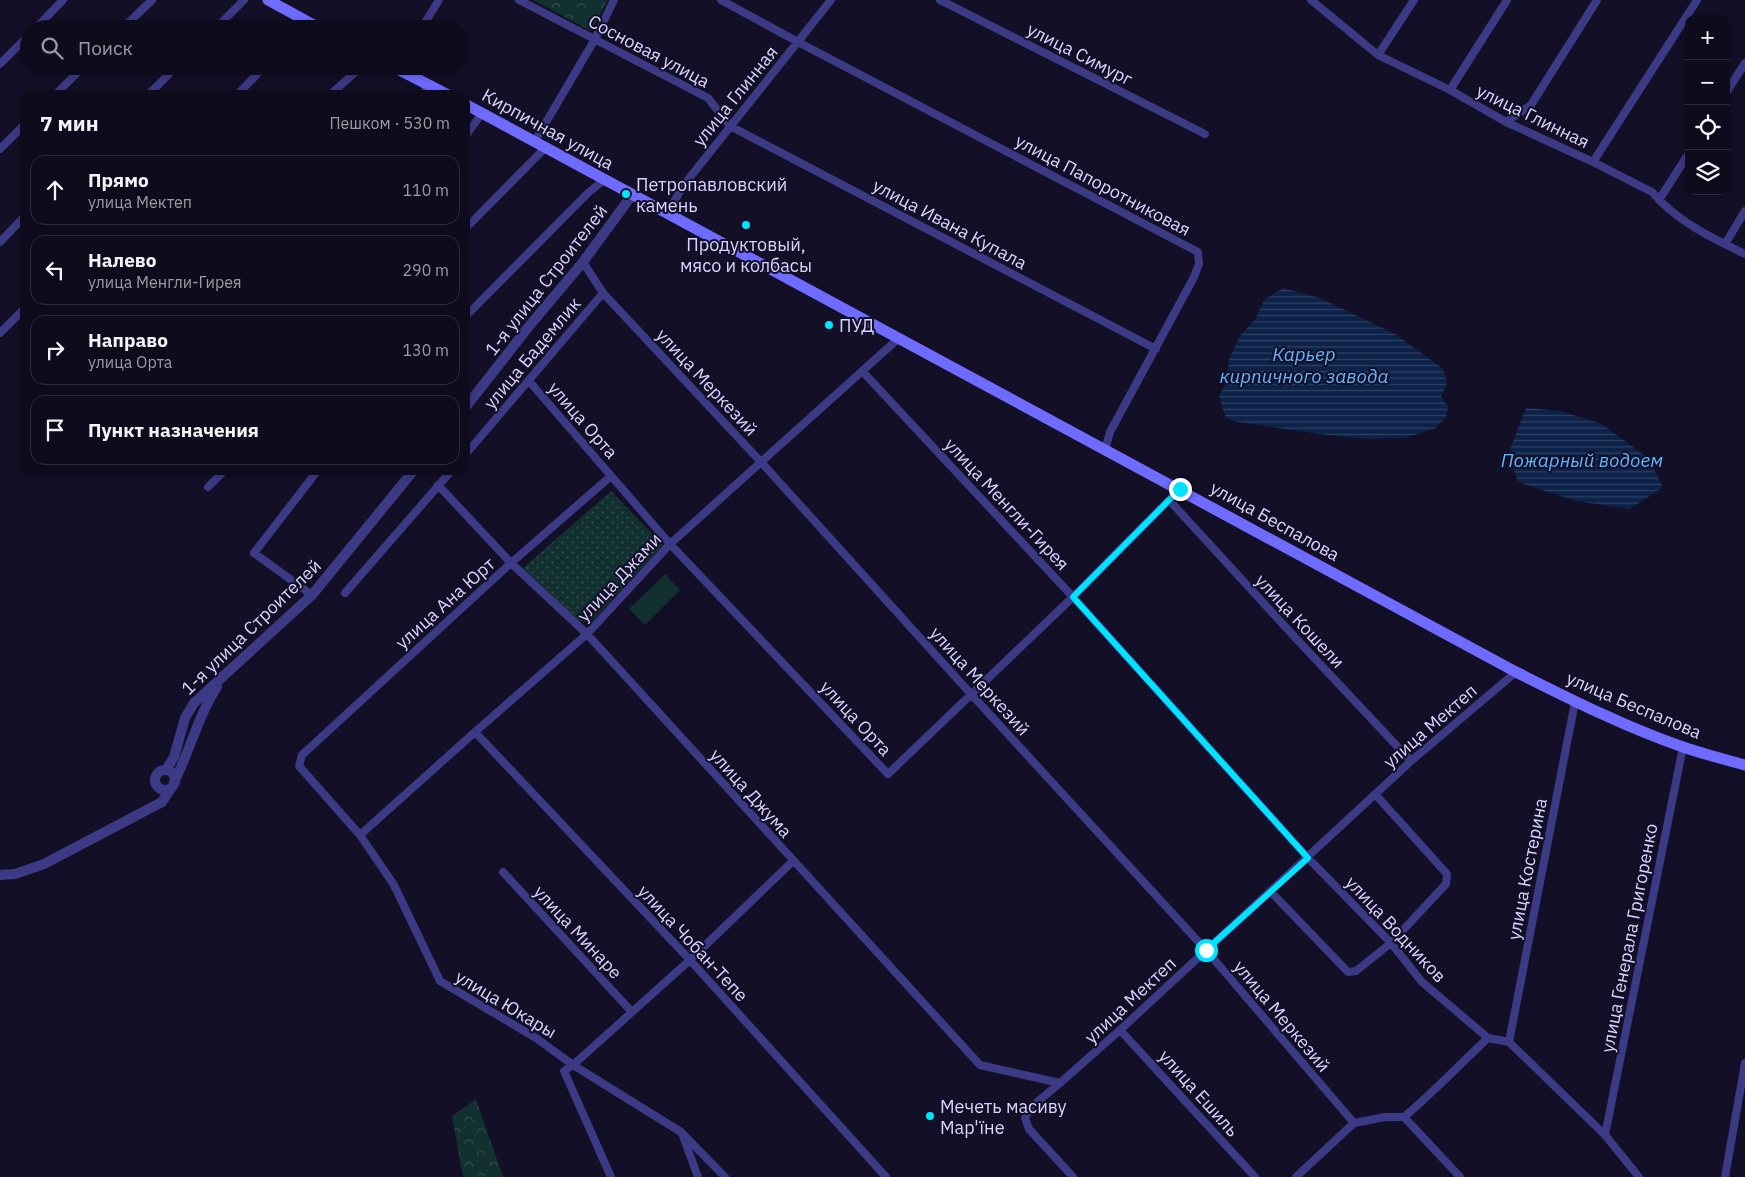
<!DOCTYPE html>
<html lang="ru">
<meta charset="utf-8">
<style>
:root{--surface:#0e0b1c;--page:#171425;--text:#f1f3f6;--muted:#9b9ba3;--line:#2e2b3b}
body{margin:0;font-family:"IBM Plex Sans",sans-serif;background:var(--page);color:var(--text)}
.controls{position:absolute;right:15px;top:15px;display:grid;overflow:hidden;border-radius:10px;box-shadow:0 2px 8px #0003}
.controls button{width:45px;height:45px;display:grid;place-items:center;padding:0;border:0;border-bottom:1px solid var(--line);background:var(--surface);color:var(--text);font:25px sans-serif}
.stop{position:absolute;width:15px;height:15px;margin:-11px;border:4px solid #00e5ff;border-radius:50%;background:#fff}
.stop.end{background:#00e5ff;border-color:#fff;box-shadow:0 1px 5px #0008}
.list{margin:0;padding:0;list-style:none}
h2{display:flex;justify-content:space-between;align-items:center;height:65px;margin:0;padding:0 20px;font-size:21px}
h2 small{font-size:16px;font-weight:400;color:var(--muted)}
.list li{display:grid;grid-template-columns:32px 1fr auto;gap:15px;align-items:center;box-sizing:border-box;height:70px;margin:0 10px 10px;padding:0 10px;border:1px solid var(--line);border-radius:15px}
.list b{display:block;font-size:19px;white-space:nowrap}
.list p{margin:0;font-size:16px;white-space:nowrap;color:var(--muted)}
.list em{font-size:16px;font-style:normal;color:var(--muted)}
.icon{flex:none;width:28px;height:28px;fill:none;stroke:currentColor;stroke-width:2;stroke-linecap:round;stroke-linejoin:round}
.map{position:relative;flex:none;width:1745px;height:1177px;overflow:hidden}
.search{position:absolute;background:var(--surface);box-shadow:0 2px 8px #0003;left:20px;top:20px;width:450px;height:55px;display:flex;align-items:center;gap:12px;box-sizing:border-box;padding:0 18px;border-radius:28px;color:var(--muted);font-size:19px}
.panel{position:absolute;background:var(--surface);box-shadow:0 2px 8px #0003;left:20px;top:90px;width:450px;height:385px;border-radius:15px}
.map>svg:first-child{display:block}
</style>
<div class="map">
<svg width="1745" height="1177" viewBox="0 0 1745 1177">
<defs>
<pattern id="grass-dots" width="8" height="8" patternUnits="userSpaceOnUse" patternTransform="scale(1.25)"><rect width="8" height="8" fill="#12302f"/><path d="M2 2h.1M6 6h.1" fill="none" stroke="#344d4e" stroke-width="1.8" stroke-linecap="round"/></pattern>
<pattern id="forest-crowns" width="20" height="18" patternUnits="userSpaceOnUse" patternTransform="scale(1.25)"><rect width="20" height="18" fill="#12302f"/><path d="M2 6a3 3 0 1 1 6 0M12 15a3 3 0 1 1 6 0" fill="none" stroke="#344d4e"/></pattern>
<pattern id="water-rules" width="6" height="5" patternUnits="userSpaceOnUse" patternTransform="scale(1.25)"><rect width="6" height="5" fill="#0c2248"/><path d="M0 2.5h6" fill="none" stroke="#2f4163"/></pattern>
</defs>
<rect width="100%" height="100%" fill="#130f26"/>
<path fill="url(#grass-dots)" d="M 611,491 L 663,545 L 593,620 L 578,622 L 523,568 Z"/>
<path fill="url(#forest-crowns)" d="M 533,0 L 608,0 L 591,31 Z
M 476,1099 L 503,1177 L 463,1177 L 452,1116 Z"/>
<path fill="#12302f" d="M 665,574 L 680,590 L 645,625 L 629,609 Z"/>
<path fill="url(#water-rules)" d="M 1283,288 L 1320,298 L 1397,335 L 1443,369 L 1447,384 L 1441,396 L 1448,407 L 1446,417 L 1436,428 L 1405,438 L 1367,439 L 1318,434 L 1238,422 L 1226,418 L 1219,396 L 1227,381 L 1229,359 L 1240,336 L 1256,318 L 1264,300 Z
M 1526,408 L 1560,411 L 1602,424 L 1648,458 L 1663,487 L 1630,509 L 1576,501 L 1518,482 L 1508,454 Z"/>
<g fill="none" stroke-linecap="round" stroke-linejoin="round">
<path stroke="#3d3a85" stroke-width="8" d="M 519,0 L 708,98 L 730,126 L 1156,349
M 721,0 L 798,42 L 1198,252 L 1199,264 L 1194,277 L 1110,432 L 1105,450
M 940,0 L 1205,134
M 1311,0 L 1378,55 L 1450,90 L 1506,122 L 1593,162 L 1652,192 C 1676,221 1712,238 1745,254
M 35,29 L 63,0
M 122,29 L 152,0
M 215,29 L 244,0
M 300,29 L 307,21
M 421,29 L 439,0
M 1378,55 L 1414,0
M 0,64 L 29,35
M 1450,90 L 1507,0
M 1726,93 L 1745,63
M 55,95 L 84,66
M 148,95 L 177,66
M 237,95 L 265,66
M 330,95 L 362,66
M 421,95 L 430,86
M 1506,122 L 1531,105 L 1597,0
M 465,137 L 482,113
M 535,141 L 595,39 L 614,0
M 0,149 L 25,124
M 1593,162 L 1697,0
M 1659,200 L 1689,153
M 667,214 L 683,186 L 831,0
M 465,229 L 546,147
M 0,242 L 25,216
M 1725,244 L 1745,211
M 583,262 L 603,293 L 761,462 L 971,694 L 1206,950 L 1354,1123
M 465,317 L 589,192 L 604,180
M 0,333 L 25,308
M 863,372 L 1073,597 L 1308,858 L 1391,943 L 1422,982 L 1488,1038 L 1509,1042 L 1605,1135 L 1639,1177
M 529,381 L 670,544 L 888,774 L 1073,597 L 1180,489
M 465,455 L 603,293
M 611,476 L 511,563 L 302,755 L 299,766 L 360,835 L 394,885 L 440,981 L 536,1038 L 573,1065 L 681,1132 L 725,1177
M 438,485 L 511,563 L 587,634 L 980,1065 L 1060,1083
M 208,487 L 225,470
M 1169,500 L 1290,632 L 1411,761
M 345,593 L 452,470
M 312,595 L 254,553 L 318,470
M 475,732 L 690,960 L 886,1177
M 360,835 L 475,732 L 587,634 L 670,544 L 899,338
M 503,872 L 632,1012
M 1270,891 L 1348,972 L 1356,971 L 1391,943 L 1446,884 L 1447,874 L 1375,794
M 1120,1030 L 1255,1177
M 1509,1042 L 1575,702
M 1404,1117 L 1460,1177
M 1605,1135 L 1683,747
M 683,1136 L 698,1177
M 611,1177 L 564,1071 L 573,1065 L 690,960 L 793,861
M 1073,1177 L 1029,1129 L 1025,1118 L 1030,1108 L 1060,1083 L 1120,1030 L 1411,761 L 1516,672
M 1296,1177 L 1354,1123 L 1385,1117 L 1404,1117 C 1433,1093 1460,1064 1488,1038
M 1725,1177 L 1745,1063"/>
<path stroke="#3d3a85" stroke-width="10" d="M 465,408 L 530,325 L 583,262 L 632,195
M 166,770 L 174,757 L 185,718 L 194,703 L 312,595 L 414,470
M155 780a10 10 0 1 1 20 0a10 10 0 1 1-20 0Z
M 174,782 C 190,751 198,716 217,687
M 0,875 L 15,874 L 44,864 L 162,802 L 171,788"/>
<path stroke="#6f6bff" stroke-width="11" d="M 268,0 L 321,29
M 392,66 L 448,95
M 465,104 L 1516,672 C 1570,699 1625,727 1683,747 C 1703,754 1724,759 1745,765"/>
</g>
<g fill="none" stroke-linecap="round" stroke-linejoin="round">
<path stroke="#00e5ff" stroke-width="6" d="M 1180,489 L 1073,597 L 1308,858 L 1206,950"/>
</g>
<g fill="#00e5ff" stroke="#130f26" stroke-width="2">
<circle cx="626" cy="194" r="5"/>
<circle cx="746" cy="225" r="5"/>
<circle cx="829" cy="325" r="5"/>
<circle cx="930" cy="1116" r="5"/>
</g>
<g text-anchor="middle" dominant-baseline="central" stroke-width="4" stroke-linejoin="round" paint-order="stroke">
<g font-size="18" fill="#d9d4ff" stroke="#130f26">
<text transform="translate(649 51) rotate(28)">Сосновая улица</text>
<text transform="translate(1080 54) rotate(27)">улица Симург</text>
<text transform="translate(735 96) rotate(-51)">улица Глинная</text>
<text transform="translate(1533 116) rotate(26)">улица Глинная</text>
<text transform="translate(548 129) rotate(29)">Кирпичная улица</text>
<text transform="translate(1103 185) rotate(28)">улица Папоротниковая</text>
<text transform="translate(950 224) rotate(28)">улица Ивана Купала</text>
<text transform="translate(546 280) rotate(-52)">1-я улица Строителей</text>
<text transform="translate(532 353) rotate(-50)">улица Бадемлик</text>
<text transform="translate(707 382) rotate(47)">улица Меркезий</text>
<text transform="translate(583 420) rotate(49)">улица Орта</text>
<text transform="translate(1007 504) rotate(47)">улица Менгли-Гирея</text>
<text transform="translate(1275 521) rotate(29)">улица Беспалова</text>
<text transform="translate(619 577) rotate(-47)">улица Джами</text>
<text transform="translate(445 603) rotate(-42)">улица Ана Юрт</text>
<text transform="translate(1300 621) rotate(47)">улица Кошели</text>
<text transform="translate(251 627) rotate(-44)">1-я улица Строителей</text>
<text transform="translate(980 681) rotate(48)">улица Меркезий</text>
<text transform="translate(1634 705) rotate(23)">улица Беспалова</text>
<text transform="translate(856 718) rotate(47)">улица Орта</text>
<text transform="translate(1430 726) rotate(-41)">улица Мектеп</text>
<text transform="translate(751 793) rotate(48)">улица Джума</text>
<text transform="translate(1527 869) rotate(-79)">улица Костерина</text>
<text transform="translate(1396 929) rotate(47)">улица Водников</text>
<text transform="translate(578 932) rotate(47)">улица Минаре</text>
<text transform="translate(1629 938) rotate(-79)">улица Генерала Григоренко</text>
<text transform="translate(693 943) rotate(47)">улица Чобан-Тепе</text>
<text transform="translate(1130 1000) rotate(-43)">улица Мектеп</text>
<text transform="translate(506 1004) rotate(31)">улица Юкары</text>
<text transform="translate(1282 1016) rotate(50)">улица Меркезий</text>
<text transform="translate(1199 1093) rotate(48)">улица Ешиль</text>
</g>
<g font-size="18" fill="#d9d4ff" stroke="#130f26" text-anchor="start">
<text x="636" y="184">Петропавловский<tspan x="636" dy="21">камень</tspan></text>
<text x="746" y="244" text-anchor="middle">Продуктовый,<tspan x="746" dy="21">мясо и колбасы</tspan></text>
<text x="839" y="325">ПУД</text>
<text x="940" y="1106">Мечеть масиву<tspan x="940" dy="21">Мар'їне</tspan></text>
</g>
<g font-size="19" font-style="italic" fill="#62b6ff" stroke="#130f26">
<text x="1304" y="354">Карьер<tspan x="1304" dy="22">кирпичного завода</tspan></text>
<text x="1582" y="460">Пожарный водоем</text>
</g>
</g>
</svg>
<div class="controls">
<button>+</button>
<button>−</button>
<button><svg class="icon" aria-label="locate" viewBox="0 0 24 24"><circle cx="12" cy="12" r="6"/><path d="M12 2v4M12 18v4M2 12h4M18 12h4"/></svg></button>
<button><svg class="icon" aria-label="layers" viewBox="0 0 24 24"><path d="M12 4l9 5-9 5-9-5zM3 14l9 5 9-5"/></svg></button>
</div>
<div class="stop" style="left:1206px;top:950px"></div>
<div class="stop end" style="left:1180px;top:489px"></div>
<div class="search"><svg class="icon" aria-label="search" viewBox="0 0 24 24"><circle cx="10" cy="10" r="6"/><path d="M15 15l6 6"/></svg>Поиск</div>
<section class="panel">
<h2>7 мин<small>Пешком · 530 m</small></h2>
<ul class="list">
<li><svg class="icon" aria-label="ahead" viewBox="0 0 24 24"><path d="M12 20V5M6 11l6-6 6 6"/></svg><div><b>Прямо</b><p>улица Мектеп</p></div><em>110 m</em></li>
<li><svg class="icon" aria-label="left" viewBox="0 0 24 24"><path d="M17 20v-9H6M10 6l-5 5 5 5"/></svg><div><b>Налево</b><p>улица Менгли-Гирея</p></div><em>290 m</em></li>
<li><svg class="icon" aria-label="right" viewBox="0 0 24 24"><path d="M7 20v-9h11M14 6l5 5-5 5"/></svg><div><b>Направо</b><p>улица Орта</p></div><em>130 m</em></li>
<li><svg class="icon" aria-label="arrive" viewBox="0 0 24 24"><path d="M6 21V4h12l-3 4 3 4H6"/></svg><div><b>Пункт назначения</b></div></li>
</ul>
</section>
</div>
